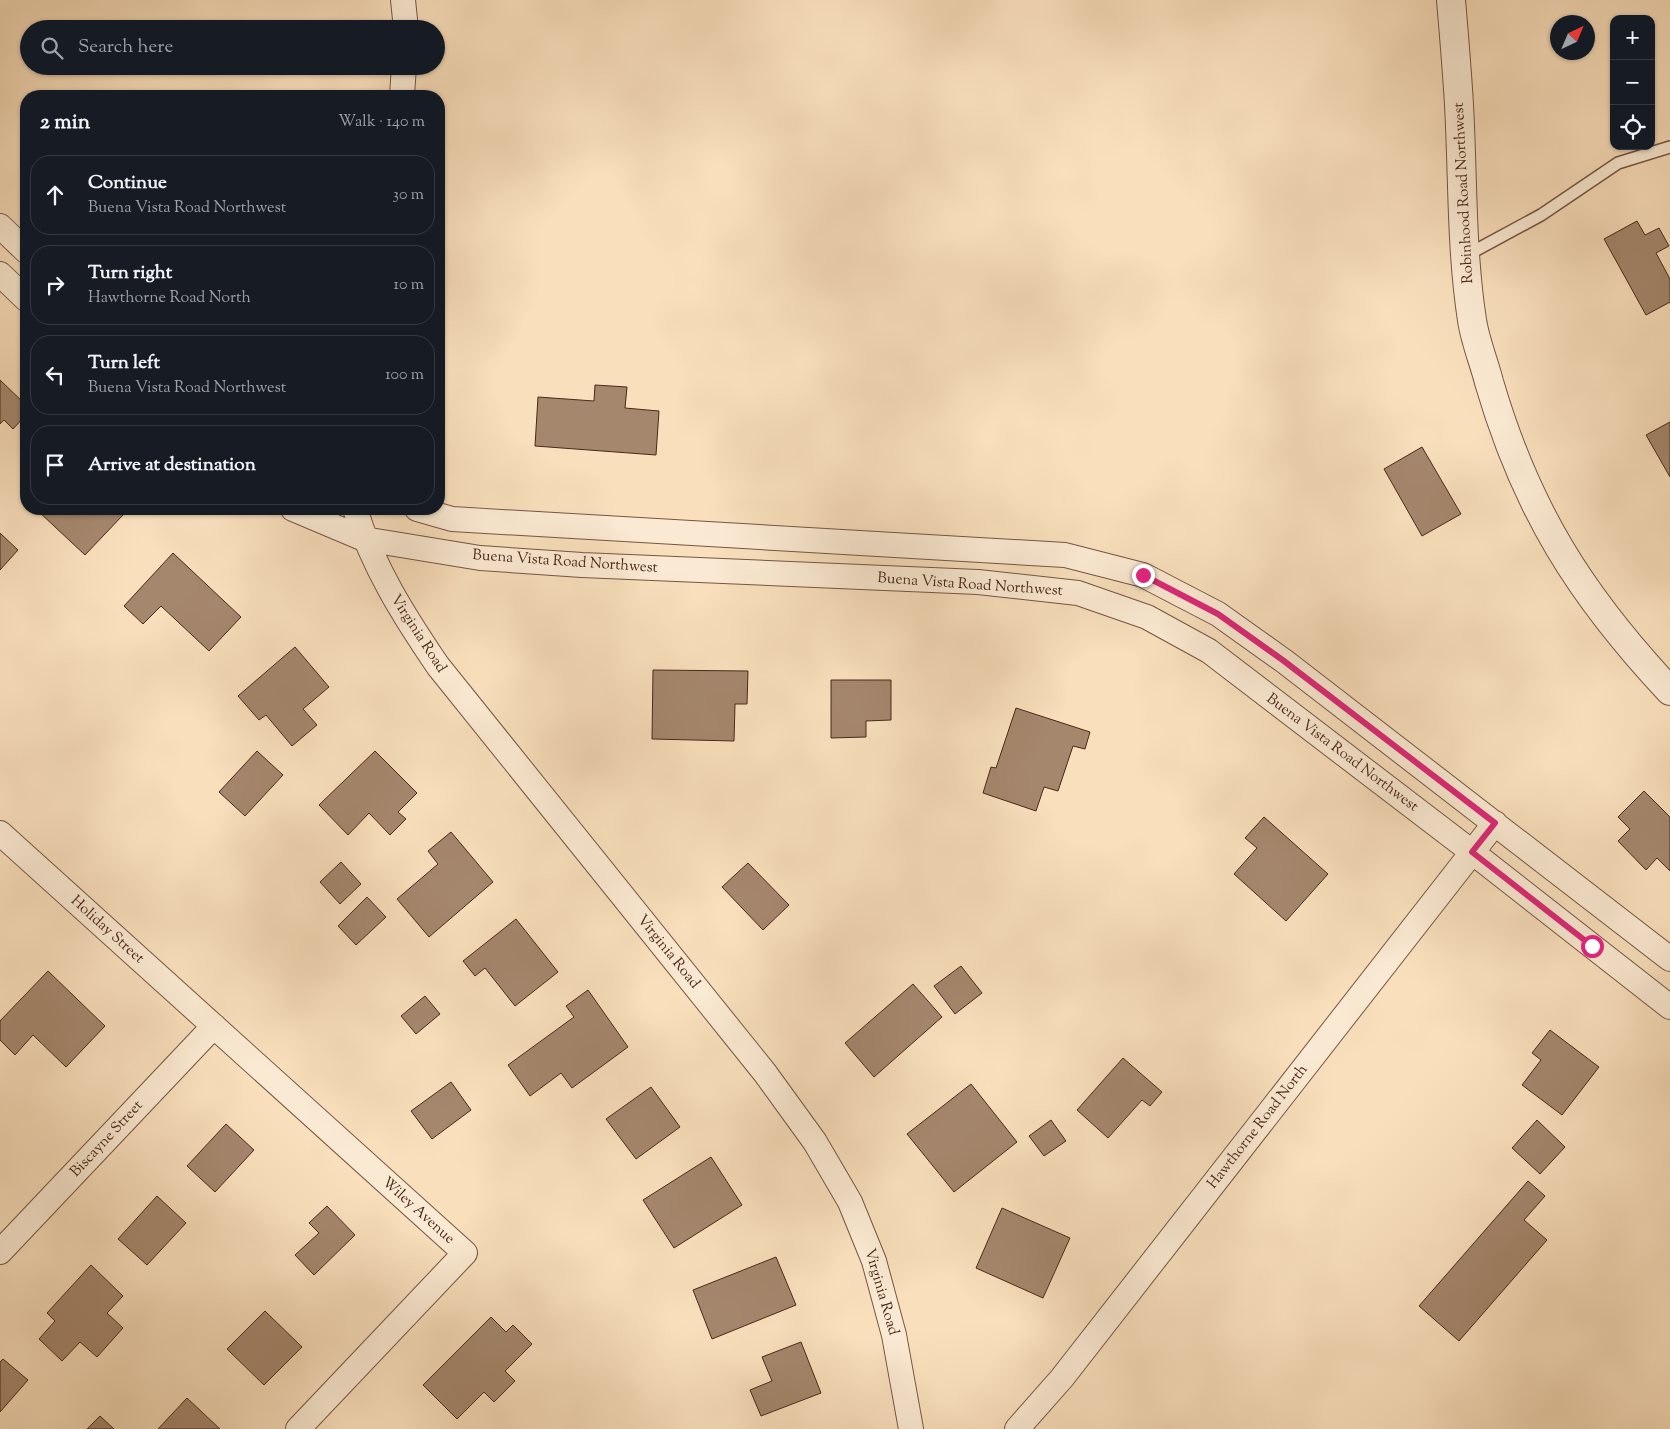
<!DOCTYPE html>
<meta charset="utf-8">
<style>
:root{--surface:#171b24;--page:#242831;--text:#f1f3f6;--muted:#9ea1a6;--line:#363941}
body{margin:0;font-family:"Sorts Mill Goudy",serif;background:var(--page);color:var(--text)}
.controls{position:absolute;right:15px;top:15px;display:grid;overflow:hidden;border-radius:10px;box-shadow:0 1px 4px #0004}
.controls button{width:45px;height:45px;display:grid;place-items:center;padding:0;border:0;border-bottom:1px solid var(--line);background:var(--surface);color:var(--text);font:25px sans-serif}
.compass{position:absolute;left:1550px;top:15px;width:45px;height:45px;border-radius:50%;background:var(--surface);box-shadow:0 1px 4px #0004;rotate:44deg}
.stop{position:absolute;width:15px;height:15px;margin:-11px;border:4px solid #db2777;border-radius:50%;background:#fff}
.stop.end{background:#db2777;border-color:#fff;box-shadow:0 1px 5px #0008}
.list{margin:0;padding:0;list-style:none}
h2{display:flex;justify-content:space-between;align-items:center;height:65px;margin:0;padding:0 20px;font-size:21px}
h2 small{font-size:16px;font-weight:400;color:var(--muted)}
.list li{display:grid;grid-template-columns:32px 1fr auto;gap:15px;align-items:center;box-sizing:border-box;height:80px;margin:0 10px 10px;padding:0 10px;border:1px solid var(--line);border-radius:20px}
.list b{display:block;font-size:19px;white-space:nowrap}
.list p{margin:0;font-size:16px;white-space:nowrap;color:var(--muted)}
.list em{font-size:16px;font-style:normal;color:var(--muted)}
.icon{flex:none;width:28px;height:28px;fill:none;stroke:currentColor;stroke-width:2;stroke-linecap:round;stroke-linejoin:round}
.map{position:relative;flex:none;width:1670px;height:1429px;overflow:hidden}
.search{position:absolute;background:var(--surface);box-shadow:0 1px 4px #0004;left:20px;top:20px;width:425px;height:55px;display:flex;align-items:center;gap:12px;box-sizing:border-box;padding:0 18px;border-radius:28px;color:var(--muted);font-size:19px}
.panel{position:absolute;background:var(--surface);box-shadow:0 1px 4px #0004;left:20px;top:90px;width:425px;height:425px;border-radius:20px}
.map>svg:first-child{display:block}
</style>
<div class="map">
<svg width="1670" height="1429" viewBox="0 0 1670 1429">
<rect width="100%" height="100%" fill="#f9dfbc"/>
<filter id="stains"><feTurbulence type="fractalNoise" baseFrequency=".004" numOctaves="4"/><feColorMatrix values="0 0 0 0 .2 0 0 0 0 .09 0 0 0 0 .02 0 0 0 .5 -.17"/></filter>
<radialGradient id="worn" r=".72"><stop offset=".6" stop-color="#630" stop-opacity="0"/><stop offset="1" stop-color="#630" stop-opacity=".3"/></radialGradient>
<path fill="#a5876e" stroke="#4a281a" d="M 1637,221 L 1645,235 L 1659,228 L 1669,246 L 1656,253 L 1670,279 L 1670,302 L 1646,315 L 1604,239 Z
M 0,380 L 26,405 L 26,415 L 13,429 L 4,420 L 0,424 Z
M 595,385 L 627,387 L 625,408 L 659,411 L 656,455 L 535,446 L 538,397 L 594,401 Z
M 1670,422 L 1670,477 L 1646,435 Z
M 1422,447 L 1461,514 L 1422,536 L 1384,469 Z
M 40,509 L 116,509 L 123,515 L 85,555 L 38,511 Z
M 0,533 L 18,550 L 0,570 Z
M 173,553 L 241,617 L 209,651 L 161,606 L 143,624 L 124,606 Z
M 295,647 L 329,687 L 303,709 L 317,725 L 292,746 L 266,715 L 259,720 L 238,696 Z
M 653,670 L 748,671 L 747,704 L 735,704 L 734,741 L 652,739 Z
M 831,680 L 891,680 L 891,720 L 866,721 L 866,737 L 831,738 Z
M 1016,708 L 1090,732 L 1085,749 L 1073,746 L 1058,791 L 1044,787 L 1036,811 L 983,793 L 991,767 L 996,768 Z
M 257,751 L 283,775 L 245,816 L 219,792 Z
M 375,751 L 417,793 L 398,812 L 406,819 L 390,835 L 369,813 L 348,835 L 319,805 Z
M 1644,791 L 1670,817 L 1670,871 L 1657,858 L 1646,870 L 1618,841 L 1630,829 L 1618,817 Z
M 1264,817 L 1328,874 L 1286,921 L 1234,874 L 1257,848 L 1245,838 Z
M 451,832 L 493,882 L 429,937 L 397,899 L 438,864 L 428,851 Z
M 341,862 L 361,884 L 340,904 L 320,882 Z
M 748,863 L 789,905 L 763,930 L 722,887 Z
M 367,897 L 386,917 L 356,945 L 338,926 Z
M 516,919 L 558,972 L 515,1006 L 485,968 L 475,976 L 463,961 Z
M 961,966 L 982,993 L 955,1014 L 934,986 Z
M 48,971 L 105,1026 L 66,1067 L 33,1035 L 15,1055 L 0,1040 L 0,1021 Z
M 913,984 L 942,1017 L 874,1077 L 845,1043 Z
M 588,990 L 628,1047 L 572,1088 L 561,1073 L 530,1096 L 508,1065 L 574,1017 L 566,1006 Z
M 425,996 L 440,1014 L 416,1034 L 401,1016 Z
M 1550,1030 L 1599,1067 L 1562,1115 L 1522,1085 L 1541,1060 L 1532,1053 Z
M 1123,1058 L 1162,1092 L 1150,1106 L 1142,1100 L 1108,1138 L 1077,1110 Z
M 451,1082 L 471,1110 L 432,1139 L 411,1111 Z
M 971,1084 L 1017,1142 L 954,1192 L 907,1134 Z
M 651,1087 L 680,1127 L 636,1159 L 606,1119 Z
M 1051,1120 L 1066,1141 L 1044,1156 L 1029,1136 Z
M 1537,1120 L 1565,1147 L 1540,1174 L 1512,1148 Z
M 226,1124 L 254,1150 L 215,1192 L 187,1166 Z
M 711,1157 L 742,1205 L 674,1248 L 643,1200 Z
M 1528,1181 L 1545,1196 L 1524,1220 L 1547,1240 L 1459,1341 L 1419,1306 Z
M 157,1196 L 186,1223 L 147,1265 L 118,1239 Z
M 327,1206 L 355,1235 L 314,1275 L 295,1255 L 319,1233 L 309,1223 Z
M 1002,1208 L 1070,1238 L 1043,1298 L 976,1268 Z
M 776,1257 L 796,1305 L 712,1339 L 693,1290 Z
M 91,1265 L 123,1296 L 107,1313 L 123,1328 L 97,1357 L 80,1342 L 62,1361 L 39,1339 L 55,1321 L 47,1313 Z
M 265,1311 L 302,1347 L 264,1385 L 227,1349 Z
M 491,1317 L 506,1332 L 513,1325 L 532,1344 L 505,1371 L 515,1381 L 494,1402 L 484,1392 L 457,1419 L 423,1385 Z
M 801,1342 L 821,1393 L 761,1416 L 750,1390 L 772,1381 L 762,1357 Z
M 3,1359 L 28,1380 L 0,1412 L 0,1362 Z
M 187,1398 L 220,1429 L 158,1429 Z
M 100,1416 L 114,1429 L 87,1429 Z"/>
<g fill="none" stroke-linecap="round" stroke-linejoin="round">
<defs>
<path id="service" d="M 1467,255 L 1541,215 L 1618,163 L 1670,147"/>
<path id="minor" d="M 403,0 L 406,29
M 402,96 L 404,66
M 0,226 L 26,251
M 0,274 L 26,299
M 293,509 L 364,539 L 480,558 L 582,565 L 978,582 L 1078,593 L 1147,617 L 1209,651 L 1472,852 L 1670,1007
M 355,509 C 373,567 404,616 438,666 L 765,1073 L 815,1142 L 850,1202 L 874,1261 L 894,1335 L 911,1429
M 417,509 L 452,519 L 1065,555 L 1143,575 L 1218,614 L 1284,661 L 1670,959
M 0,833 L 465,1253 L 298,1429
M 0,1252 L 214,1026
M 1017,1429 L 1062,1378 L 1495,823"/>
<path id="tertiary" d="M 1451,0 C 1454,35 1457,70 1459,105 C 1463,177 1461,249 1472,320 C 1475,341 1484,362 1489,382 C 1526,509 1580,595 1670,691"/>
</defs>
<use href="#service" stroke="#765642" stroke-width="14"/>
<use href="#minor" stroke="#765642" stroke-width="26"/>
<use href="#tertiary" stroke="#765642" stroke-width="30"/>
<use href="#service" stroke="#fbead3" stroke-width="11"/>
<use href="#minor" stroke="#fbead3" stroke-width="24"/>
<use href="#tertiary" stroke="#fbead3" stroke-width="28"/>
</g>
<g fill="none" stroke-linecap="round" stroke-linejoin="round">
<path stroke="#db2777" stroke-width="6" d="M 1143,575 L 1218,614 L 1284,661 L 1495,823 L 1472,852 L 1592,946"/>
</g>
<g text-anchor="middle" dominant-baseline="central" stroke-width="4" stroke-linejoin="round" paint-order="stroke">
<g font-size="15" fill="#4a281a" stroke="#fbead3">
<text transform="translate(1464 193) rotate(-93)">Robinhood Road Northwest</text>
<text transform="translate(565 562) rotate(4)">Buena Vista Road Northwest</text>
<text transform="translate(970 585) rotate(4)">Buena Vista Road Northwest</text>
<text transform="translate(418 634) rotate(57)">Virginia Road</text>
<text transform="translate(1342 753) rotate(37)">Buena Vista Road Northwest</text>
<text transform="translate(107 930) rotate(42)">Holiday Street</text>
<text transform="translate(668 952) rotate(51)">Virginia Road</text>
<text transform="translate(1258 1127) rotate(-52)">Hawthorne Road North</text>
<text transform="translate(107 1139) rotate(-47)">Biscayne Street</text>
<text transform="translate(418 1211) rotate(42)">Wiley Avenue</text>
<text transform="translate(881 1292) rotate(74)">Virginia Road</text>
</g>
</g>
<rect width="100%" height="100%" filter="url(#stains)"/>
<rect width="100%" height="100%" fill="url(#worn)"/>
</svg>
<div class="controls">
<button>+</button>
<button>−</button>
<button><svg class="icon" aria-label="locate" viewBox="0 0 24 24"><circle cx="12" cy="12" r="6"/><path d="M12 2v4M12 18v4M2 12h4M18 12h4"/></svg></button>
</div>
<svg class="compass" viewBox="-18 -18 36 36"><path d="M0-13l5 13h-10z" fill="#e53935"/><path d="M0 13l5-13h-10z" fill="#9ea1a6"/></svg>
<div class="stop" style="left:1592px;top:946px"></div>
<div class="stop end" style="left:1143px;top:575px"></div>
<div class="search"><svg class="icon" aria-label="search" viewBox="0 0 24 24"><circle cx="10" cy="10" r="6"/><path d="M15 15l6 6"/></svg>Search here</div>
<section class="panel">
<h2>2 min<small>Walk · 140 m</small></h2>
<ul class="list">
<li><svg class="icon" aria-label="ahead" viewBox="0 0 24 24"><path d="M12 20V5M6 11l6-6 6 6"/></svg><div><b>Continue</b><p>Buena Vista Road Northwest</p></div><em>30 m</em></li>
<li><svg class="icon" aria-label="right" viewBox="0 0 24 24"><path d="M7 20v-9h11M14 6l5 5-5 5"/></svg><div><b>Turn right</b><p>Hawthorne Road North</p></div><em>10 m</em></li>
<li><svg class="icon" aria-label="left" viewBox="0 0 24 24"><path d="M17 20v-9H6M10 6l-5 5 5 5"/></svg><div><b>Turn left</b><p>Buena Vista Road Northwest</p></div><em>100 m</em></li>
<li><svg class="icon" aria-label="arrive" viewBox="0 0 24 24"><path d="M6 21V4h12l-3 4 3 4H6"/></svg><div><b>Arrive at destination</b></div></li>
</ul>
</section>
</div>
